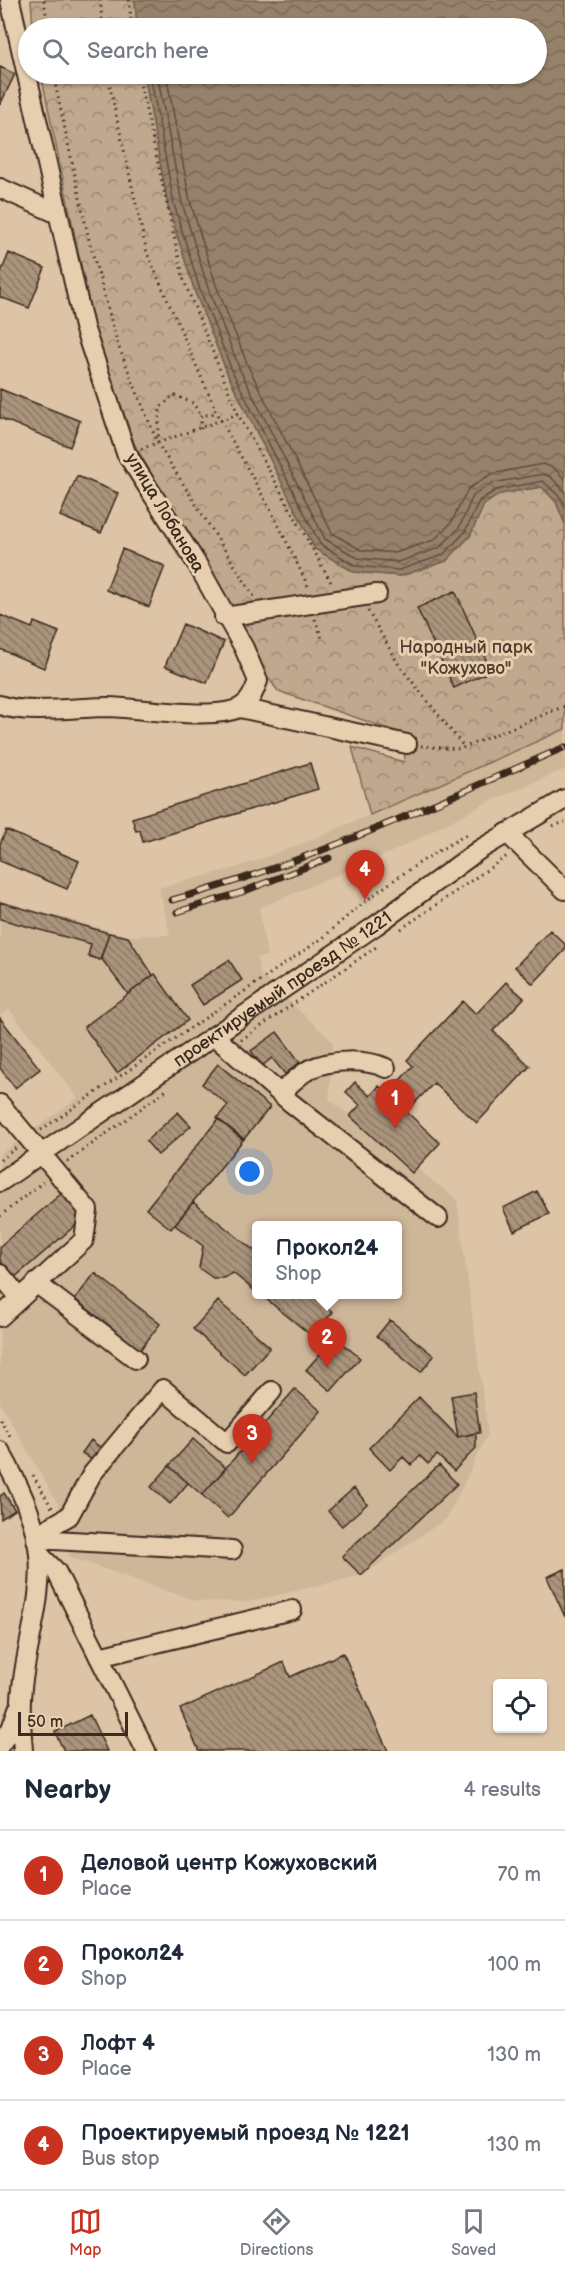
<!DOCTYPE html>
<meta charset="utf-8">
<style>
:root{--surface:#fff;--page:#f2f2f3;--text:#1f2937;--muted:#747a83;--line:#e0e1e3;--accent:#c8321e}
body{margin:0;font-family:"Balsamiq Sans",sans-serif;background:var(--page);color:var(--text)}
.controls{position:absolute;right:18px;bottom:18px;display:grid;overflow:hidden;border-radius:6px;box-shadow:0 2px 4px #0004}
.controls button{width:54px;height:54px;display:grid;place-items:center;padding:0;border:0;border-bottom:2px solid var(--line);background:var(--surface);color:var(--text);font:30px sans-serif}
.scale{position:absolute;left:18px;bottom:15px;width:110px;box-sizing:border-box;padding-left:6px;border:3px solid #3b2a1e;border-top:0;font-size:16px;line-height:21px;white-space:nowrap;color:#3b2a1e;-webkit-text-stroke:4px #e7ceaf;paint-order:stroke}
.you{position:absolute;left:250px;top:1172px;width:21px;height:21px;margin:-15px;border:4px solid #fff;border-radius:50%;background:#1a73e8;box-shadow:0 0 0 9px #1a73e833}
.badge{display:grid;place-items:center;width:39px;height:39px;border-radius:50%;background:var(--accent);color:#fff;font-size:20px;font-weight:700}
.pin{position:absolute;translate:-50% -50px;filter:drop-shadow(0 2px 3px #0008)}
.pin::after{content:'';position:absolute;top:32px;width:21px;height:18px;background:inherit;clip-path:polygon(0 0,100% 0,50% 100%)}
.popup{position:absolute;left:252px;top:1221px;width:150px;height:78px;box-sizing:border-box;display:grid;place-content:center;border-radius:6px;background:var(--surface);filter:drop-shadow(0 2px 4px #0005);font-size:20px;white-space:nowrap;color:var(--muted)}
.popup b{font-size:22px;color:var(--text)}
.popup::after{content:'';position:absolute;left:50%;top:100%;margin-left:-12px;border:12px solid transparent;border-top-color:var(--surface)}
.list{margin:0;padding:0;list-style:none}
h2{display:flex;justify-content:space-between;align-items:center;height:78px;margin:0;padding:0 24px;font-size:26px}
h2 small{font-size:20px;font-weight:400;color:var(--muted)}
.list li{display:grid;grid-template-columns:39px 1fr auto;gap:18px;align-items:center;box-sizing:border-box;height:90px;padding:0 24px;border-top:2px solid var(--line)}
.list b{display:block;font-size:22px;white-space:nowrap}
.list p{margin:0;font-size:20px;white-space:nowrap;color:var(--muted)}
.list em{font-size:20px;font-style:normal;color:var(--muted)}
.icon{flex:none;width:33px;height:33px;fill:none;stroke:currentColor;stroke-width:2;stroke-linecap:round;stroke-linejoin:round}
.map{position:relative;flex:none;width:565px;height:1751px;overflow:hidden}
.search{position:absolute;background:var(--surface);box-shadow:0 2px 4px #0004;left:18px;right:18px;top:18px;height:66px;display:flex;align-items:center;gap:15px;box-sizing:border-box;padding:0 21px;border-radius:33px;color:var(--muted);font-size:22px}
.sheet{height:438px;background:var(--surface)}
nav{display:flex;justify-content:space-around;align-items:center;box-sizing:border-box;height:84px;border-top:2px solid var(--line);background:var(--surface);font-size:16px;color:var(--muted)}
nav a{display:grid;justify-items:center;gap:3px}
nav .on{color:var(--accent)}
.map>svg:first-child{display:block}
</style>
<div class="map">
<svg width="565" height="1751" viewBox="0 0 565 1751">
<defs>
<pattern id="park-crowns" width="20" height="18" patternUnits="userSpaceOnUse" patternTransform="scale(1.5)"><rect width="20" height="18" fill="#bfa88d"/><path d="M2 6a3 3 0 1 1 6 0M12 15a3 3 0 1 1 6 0" fill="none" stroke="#9c8973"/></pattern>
<pattern id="water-waves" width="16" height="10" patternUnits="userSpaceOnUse" patternTransform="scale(1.5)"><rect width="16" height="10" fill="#96816b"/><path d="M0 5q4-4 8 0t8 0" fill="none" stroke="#7c6a57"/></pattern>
<pattern id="building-back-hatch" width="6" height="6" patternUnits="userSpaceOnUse" patternTransform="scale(1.5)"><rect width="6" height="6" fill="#aa947c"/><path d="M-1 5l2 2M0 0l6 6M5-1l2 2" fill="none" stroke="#8c7965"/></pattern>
</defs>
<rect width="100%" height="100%" fill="#ddc4a6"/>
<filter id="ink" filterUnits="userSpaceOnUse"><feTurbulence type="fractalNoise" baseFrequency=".0167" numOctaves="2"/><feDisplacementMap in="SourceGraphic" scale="12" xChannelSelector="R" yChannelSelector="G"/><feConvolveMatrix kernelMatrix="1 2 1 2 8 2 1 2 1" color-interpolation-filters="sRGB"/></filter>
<g filter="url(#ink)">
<path fill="#ceb699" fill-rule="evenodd" d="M 565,729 L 565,769 L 482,805 L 398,849 L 259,908 L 267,956 L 257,958 L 260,974 L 333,1042 L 329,1099 L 457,1200 L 488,1434 L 447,1518 L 363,1575 L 248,1602 L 196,1601 L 70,1557 L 61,1509 L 0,1403 L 0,1154 L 78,1098 L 9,1009 L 0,1015 L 0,900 L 127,936 L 170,935 L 159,888 L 235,868 L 307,842 ZM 256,1226 L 398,1226 L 398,1294 L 256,1294 Z"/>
<path fill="url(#park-crowns)" stroke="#7d6956" stroke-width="1.5" d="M 31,0 L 135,0 L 137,28 L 33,28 Z
M 41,74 L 144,74 L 168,206 L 195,292 L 228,375 L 315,549 L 354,572 L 401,576 L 446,561 L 470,536 L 483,505 L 500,494 L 542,487 L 556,502 L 565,524 L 565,729 L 370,815 L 352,747 L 404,762 L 407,735 L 278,691 L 255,659 L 134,443 L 94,327 Z"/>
<path fill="url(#water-waves)" stroke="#725e4c" stroke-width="1.5" d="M 135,0 L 565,0 L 565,524 L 556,502 L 542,487 L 500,494 L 484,505 L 470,536 L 446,561 L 401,576 L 354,572 L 315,549 L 228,375 L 195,292 L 168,206 L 144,74 L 536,74 L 536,28 L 137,28 Z"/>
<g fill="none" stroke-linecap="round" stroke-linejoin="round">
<path stroke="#5f4d3d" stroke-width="1.5" d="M 150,74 L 174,204 L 200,290 L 233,373 L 320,544 L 356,566 L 399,570 L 443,555 L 465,532 L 479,501 L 496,490 L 543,481 L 561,498 L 565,508
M 157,74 L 182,203 L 208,288 L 240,370 L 325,539 L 358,558 L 398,562 L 439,548 L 459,528 L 473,496 L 492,483 L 544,474 L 551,477 L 565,492
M 166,74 L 190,201 L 216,285 L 248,366 L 332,533 L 361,550 L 395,553 L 434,540 L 451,523 L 468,489 L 491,474 L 543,464 L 554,468 L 565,479"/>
</g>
<path fill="url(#building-back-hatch)" stroke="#3b2a1e" stroke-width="1.5" d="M 0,67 L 15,74 L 0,105 Z
M 9,253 L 45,268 L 29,308 L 0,297 L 0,275 Z
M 0,389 L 80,421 L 70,447 L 0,418 Z
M 77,476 L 118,493 L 101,533 L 60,516 Z
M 122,549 L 165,566 L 149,607 L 106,590 Z
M 455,591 L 491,671 L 454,688 L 417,608 Z
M 0,615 L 32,628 L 34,622 L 59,632 L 44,668 L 0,649 Z
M 183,624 L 224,642 L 207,683 L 165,666 Z
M 310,763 L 318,789 L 143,842 L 140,830 L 136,831 L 132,818 Z
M 6,830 L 79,861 L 67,889 L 0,861 L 0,844 Z
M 0,902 L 109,933 L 100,960 L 88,956 L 91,944 L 0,919 Z
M 550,930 L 565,944 L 565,950 L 533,984 L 515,967 Z
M 109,933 L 128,937 L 153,975 L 128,994 L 101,958 Z
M 229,960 L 242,980 L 203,1005 L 190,985 Z
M 155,974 L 188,1020 L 117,1073 L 84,1027 Z
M 506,982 L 524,998 L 493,1031 L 530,1066 L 477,1123 L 434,1083 L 406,1112 L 387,1094 L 413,1066 L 407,1060 L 463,1001 L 476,1014 Z
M 0,1018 L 40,1069 L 15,1088 L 0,1068 Z
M 277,1032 L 300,1062 L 285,1074 L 272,1058 L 262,1066 L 251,1051 Z
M 218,1064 L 270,1107 L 244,1139 L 217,1118 L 228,1105 L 202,1084 Z
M 355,1082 L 370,1096 L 379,1086 L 440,1143 L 412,1173 L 350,1116 L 360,1105 L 346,1092 Z
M 178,1112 L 191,1126 L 158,1155 L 146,1141 Z
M 218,1119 L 243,1140 L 171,1229 L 146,1209 Z
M 537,1191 L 549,1214 L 514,1231 L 503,1208 Z
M 62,1193 L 84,1218 L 14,1278 L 0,1261 L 0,1246 Z
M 193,1202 L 256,1252 L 256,1292 L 233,1273 L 224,1278 L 213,1278 L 199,1268 L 203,1246 L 175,1225 Z
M 95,1273 L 160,1324 L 140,1350 L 75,1299 Z
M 260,1294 L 310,1294 L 333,1312 L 312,1336 Z
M 218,1301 L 270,1347 L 245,1375 L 193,1329 Z
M 390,1320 L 434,1356 L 421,1372 L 377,1336 Z
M 335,1337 L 360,1358 L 331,1391 L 306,1370 Z
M 295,1389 L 321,1411 L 228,1518 L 202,1495 Z
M 474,1392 L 480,1433 L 458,1437 L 451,1396 Z
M 419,1397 L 458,1437 L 476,1433 L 476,1448 L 454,1471 L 437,1455 L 428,1464 L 420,1456 L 411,1465 L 403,1457 L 390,1470 L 369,1448 Z
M 193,1439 L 226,1468 L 202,1495 L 169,1466 Z
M 91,1440 L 101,1448 L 92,1460 L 82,1453 Z
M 439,1465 L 457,1484 L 361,1575 L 342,1556 Z
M 169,1466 L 188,1483 L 170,1504 L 151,1487 Z
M 354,1488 L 367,1504 L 342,1526 L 328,1511 Z
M 4,1493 L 15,1510 L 1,1519 L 0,1496 Z
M 565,1569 L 565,1617 L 547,1577 Z
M 343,1653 L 388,1751 L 199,1751 L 180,1709 L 284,1662 L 290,1677 Z
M 90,1715 L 107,1751 L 64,1751 L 55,1732 Z"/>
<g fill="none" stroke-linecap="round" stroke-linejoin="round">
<defs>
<g id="minor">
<path d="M 0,188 L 58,214"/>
<path d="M 224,617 L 377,594"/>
<path d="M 0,705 C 25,715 80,707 109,707 C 139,708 217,721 241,707 C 251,701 254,691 258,681 L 244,648 L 197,564 L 126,453 L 84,327 L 10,0"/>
<path d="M 240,708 L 407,744"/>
<path d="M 507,833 L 565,890"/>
<path d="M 214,1036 L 290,1102 L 438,1218"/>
<path d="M 280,1093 C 289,1086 300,1074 310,1069 C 331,1059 366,1059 386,1068"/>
<path d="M 0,1104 L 88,1210 L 84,1240 L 0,1317"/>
<path id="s1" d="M 0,1182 L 375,926 L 479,850 L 565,799"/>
<path d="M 0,1274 L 20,1298"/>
<path d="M 36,1283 L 136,1359"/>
<path d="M 0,1451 C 18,1483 35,1518 39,1554 C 44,1603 23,1652 21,1700 C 20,1717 22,1734 23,1751"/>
<path d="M 36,1535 L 69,1516 L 92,1474 L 163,1389 L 227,1443 L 272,1391"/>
<path d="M 36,1539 L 232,1550"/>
<path d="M 39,1554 L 56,1571 L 146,1751"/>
<path d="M 99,1657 L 292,1610"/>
<path d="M 0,1745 L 11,1729 L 18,1709"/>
</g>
</defs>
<use href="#minor" stroke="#3b2a1e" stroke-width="22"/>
<path stroke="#3b2a1e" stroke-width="3" stroke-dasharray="1.5 4.5" stroke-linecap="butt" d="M 44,0 L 48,28
M 100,0 L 103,28
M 129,0 L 132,28
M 53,74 L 89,240 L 118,345 L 158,444 L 255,598
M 107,74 L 147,253 L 217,413 L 277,522 L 309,588
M 138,74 L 184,281 L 238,414 L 333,586
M 201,429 L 201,416 L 217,413
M 158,442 L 160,408 L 174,395 L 193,403 L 201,416
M 141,449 L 238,414
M 368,611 L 399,665 L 464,747
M 315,619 L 323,641
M 421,746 L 460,749 L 565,706
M 553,826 L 565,822
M 401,929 L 507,856
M 241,1040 L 379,945
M 41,1130 L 324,937 C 368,896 415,863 468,834
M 0,1160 L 16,1148
M 67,1162 L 168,1089
M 0,1216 L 43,1182
M 0,1419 L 11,1438
M 33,1475 L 52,1508"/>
<use href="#minor" stroke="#e7ceaf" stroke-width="18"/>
<defs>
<path id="rail" d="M 172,900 C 308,863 436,803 565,747
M 177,912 L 242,892 L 329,858"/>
</defs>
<use href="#rail" stroke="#3b2a1e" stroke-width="7"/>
<use href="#rail" stroke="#e7ceaf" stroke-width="4.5" stroke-dasharray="14" stroke-linecap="butt"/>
</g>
</g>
<g text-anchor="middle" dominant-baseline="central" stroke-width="6" stroke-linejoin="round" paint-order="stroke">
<g font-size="18" fill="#3b2a1e" stroke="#e7ceaf">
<text transform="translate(165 513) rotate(59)">улица Лобанова</text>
<text stroke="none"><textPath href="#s1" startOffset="342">проектируемый проезд № 1221</textPath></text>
</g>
<g font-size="18" fill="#4f3d2f" stroke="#e7ceaf">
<text x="466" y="647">Народный парк<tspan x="466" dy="21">"Кожухово"</tspan></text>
</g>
</g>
</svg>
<div class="controls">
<button><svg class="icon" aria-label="locate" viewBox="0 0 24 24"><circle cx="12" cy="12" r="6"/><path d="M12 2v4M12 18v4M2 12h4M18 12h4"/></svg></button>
</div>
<div class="scale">50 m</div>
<div class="you"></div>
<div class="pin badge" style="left:395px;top:1129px">1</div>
<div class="pin badge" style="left:327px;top:1368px">2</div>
<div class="popup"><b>Прокол24</b>Shop</div>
<div class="pin badge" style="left:252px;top:1464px">3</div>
<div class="pin badge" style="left:365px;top:900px">4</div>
<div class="search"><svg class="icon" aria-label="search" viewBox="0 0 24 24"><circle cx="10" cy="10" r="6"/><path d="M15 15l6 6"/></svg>Search here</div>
</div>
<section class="sheet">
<h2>Nearby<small>4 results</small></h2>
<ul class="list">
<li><span class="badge">1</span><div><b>Деловой центр Кожуховский</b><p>Place</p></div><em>70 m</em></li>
<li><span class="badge">2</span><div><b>Прокол24</b><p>Shop</p></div><em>100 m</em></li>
<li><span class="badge">3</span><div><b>Лофт 4</b><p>Place</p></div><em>130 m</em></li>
<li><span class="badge">4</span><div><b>Проектируемый проезд № 1221</b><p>Bus stop</p></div><em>130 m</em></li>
</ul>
</section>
<nav>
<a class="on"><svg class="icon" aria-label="map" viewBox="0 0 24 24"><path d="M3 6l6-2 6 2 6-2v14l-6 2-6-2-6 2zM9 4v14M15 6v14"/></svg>Map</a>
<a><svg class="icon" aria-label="directions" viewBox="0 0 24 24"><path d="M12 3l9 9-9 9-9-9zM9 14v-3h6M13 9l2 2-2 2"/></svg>Directions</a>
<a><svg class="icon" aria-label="saved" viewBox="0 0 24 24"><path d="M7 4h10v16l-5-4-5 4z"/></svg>Saved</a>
</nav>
